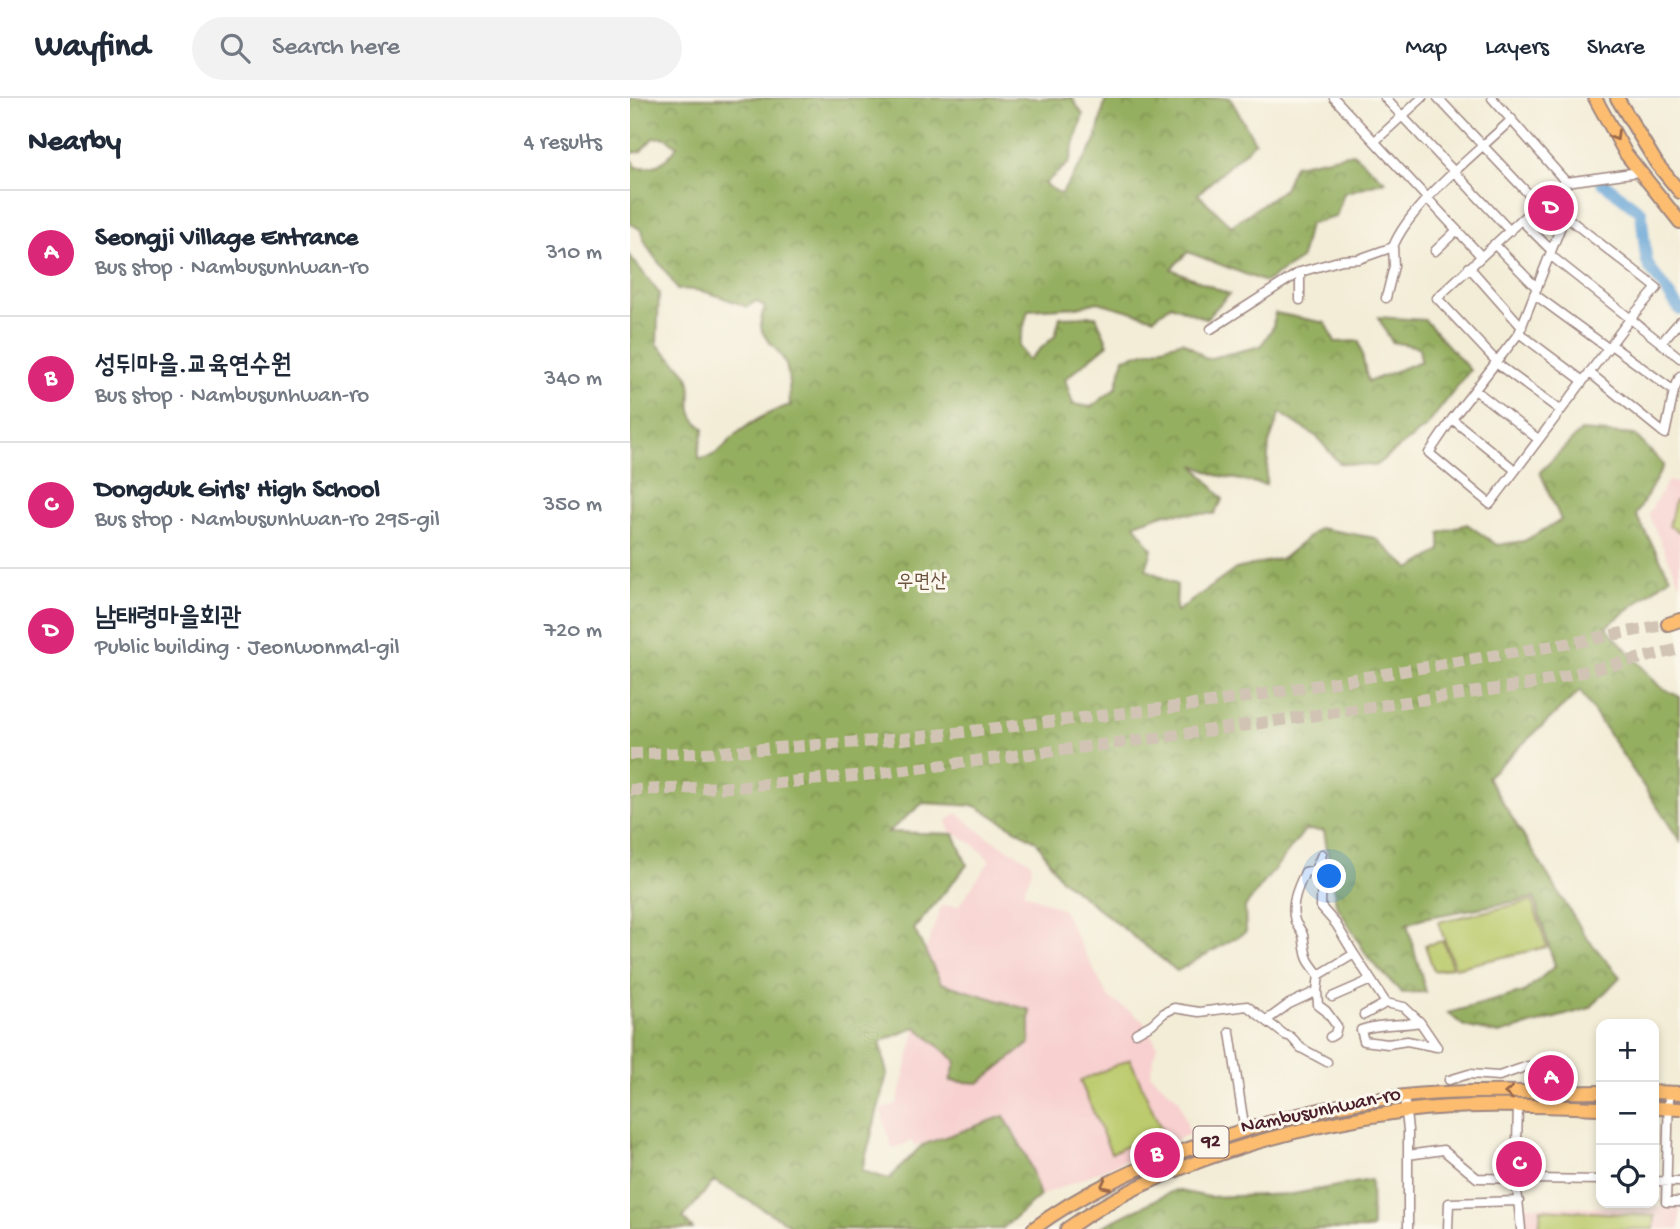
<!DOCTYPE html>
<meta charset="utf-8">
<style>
:root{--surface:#fff;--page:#f2f2f3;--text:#1f2937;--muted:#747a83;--line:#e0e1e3;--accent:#db2777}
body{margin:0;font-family:"Gochi Hand","Poor Story",sans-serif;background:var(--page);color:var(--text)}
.controls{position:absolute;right:21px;bottom:21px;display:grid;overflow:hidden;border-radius:14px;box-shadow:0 4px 10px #0003}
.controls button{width:63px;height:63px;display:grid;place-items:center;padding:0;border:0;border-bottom:2px solid var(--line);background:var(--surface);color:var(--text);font:35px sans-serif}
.you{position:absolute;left:700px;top:779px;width:24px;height:24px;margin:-18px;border:5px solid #fff;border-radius:50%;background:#1a73e8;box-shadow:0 0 0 10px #1a73e833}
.badge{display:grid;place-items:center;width:46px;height:46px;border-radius:50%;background:var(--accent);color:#fff;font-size:23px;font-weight:700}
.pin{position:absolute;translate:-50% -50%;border:4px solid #fff;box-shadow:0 2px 7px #0006}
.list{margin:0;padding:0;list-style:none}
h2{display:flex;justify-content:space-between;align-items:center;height:91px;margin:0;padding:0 28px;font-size:30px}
h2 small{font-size:23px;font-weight:400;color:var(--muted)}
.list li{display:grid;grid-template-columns:46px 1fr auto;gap:21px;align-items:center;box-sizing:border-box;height:126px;padding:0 28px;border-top:2px solid var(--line)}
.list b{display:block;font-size:26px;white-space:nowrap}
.list p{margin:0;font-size:23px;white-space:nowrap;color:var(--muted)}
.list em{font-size:23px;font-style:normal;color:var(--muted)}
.icon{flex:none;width:38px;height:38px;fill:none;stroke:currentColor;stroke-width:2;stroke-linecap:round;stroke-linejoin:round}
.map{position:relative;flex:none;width:1050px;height:1131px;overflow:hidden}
header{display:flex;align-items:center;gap:42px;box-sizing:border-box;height:98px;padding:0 35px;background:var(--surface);border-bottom:2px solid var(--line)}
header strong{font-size:33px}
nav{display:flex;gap:38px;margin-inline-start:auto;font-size:24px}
.search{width:490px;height:63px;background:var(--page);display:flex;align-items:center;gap:18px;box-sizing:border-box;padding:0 24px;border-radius:38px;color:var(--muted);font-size:26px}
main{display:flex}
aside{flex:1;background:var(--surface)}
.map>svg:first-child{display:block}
</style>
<header>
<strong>Wayfind</strong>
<div class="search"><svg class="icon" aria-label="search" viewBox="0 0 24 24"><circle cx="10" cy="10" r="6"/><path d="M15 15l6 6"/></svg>Search here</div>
<nav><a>Map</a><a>Layers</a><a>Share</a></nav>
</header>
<main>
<aside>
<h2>Nearby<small>4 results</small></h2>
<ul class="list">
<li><span class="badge">A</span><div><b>Seongji Village Entrance</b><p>Bus stop · Nambusunhwan-ro</p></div><em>310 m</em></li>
<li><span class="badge">B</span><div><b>성뒤마을.교육연수원</b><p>Bus stop · Nambusunhwan-ro</p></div><em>340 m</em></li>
<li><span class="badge">C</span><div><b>Dongduk Girls' High School</b><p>Bus stop · Nambusunhwan-ro 295-gil</p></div><em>350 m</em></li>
<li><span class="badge">D</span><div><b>남태령마을회관</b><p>Public building · Jeonwonmal-gil</p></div><em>720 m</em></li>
</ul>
</aside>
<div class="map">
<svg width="1050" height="1131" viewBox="0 0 1050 1131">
<defs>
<pattern id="forest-crowns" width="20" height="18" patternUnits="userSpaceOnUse" patternTransform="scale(1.75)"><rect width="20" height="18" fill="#95af60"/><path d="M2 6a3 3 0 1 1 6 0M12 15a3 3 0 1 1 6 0" fill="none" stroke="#7c8e4f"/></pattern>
</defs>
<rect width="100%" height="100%" fill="#fbf7ec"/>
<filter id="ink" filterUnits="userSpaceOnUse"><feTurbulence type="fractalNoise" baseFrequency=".0143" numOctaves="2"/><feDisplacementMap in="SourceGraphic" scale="14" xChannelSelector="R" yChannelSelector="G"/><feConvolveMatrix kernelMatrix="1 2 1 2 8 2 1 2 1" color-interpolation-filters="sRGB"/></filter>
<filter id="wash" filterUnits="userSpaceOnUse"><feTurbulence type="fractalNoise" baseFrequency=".00686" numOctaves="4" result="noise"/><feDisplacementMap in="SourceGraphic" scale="28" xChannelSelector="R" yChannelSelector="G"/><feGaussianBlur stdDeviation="1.57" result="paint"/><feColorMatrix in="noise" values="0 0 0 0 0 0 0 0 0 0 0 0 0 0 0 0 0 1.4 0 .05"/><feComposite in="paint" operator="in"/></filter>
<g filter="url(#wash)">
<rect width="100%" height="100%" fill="#f3edd7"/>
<path fill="#f7d0cf" d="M 1038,383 L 1050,386 L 1050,486 L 1018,416 Z
M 327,715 L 357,739 L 401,764 L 402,773 L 393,794 L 432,811 L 478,899 L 513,922 L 527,947 L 520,976 L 549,1002 L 560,1036 L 410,1098 L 397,1059 L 374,1018 L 284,1048 L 282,1043 L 262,1051 L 251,1012 L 267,1006 L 286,929 L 349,985 L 311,885 L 295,854 L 311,808 L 328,808 L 360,763 L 346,748 L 319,732 L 317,723 Z
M 891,1108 L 1050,1110 L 1050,1131 L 892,1131 Z"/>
<path fill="#bccb6d" stroke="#83754c" stroke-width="2" d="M 1045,402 L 1050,402 L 1050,434 L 1039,428 Z
M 902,803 L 917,849 L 825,870 L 808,824 Z
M 813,843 L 822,869 L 804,873 L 795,847 Z
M 500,961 L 532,1033 L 481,1055 L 450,983 Z
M 911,1111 L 1025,1118 L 1024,1131 L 909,1131 Z"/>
<path fill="url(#forest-crowns)" stroke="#706746" stroke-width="2" d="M 0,0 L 442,0 L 453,17 L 439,65 L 414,86 L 431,96 L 465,45 L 476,0 L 600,0 L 625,44 L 568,96 L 601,128 L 654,91 L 664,67 L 723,55 L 755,83 L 714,95 L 706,119 L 679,126 L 671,161 L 635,184 L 558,154 L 541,171 L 599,196 L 576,221 L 541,207 L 524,220 L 468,204 L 447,209 L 398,212 L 389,248 L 398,262 L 425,238 L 430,219 L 466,218 L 478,246 L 435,281 L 443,306 L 461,309 L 486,290 L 494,260 L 553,243 L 577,261 L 631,248 L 643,229 L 645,215 L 696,225 L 705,244 L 729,243 L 738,284 L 791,263 L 789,249 L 762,244 L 748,219 L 795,222 L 840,272 L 796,329 L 745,368 L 709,365 L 687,339 L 650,315 L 639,345 L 636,387 L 586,377 L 564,367 L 593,401 L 584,416 L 536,415 L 505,426 L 522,452 L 516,471 L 547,487 L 546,514 L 606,471 L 653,460 L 689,430 L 745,440 L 780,471 L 810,453 L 810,435 L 837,426 L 867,447 L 894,443 L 931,422 L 910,374 L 951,333 L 1005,337 L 1034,367 L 1006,417 L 1040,479 L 976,529 L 1029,588 L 1050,599 L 1050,743 L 950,593 L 857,679 L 956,839 L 990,879 L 960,910 L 869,936 L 834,928 L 818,915 L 894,894 L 925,868 L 904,800 L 793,820 L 777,826 L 796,894 L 772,895 L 739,861 L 706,806 L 694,733 L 675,732 L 615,809 L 616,834 L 547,873 L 430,780 L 407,744 L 346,708 L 293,705 L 258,734 L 324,736 L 337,767 L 284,831 L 311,885 L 400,912 L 400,945 L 349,985 L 320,983 L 326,963 L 286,929 L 250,944 L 257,976 L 232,1073 L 259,1081 L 292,1047 L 374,1018 L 397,1059 L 410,1098 L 372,1131 L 162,1131 L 157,1125 L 84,1083 L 53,1120 L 63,1131 L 0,1131 L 0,158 L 29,195 L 27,246 C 35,255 54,270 58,279 C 67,300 50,311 74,331 L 69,350 L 69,361 C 92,358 94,345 110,333 C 125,322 144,312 160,307 C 159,294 160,279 156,267 C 146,241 121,242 135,209 L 126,203 L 117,209 C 94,200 71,189 47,192 C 38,171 15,154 11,132 L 0,125 L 0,59 L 6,69 C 26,71 36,65 47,48 L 34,39 L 23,40 L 10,54 L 0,55 Z
M 741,1082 L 742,1131 L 467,1131 L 545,1092 L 579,1099 L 663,1096 Z"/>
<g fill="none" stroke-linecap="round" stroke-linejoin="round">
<path stroke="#64a3d6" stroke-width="12" d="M 972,84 L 1011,114 L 1016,160 L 1019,169 L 1050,212"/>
</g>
</g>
<g filter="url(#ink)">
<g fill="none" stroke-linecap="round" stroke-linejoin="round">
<path stroke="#d1c4b5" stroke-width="12" stroke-dasharray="12 6" stroke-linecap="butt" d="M 0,656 L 75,655 L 273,641 L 580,605 L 947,544 L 1038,526
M 0,692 L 105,689 L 235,677 L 534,639 L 901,586 L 1050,551"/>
<defs>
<path id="minor" d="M 704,0 L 851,158
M 755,0 L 880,133
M 808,0 L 908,106
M 862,0 L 936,84
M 745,43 L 792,0
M 935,118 L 1027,190 L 1000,221 L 860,406 L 799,355 L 822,321 L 889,235 L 935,118 L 934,97 L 936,84
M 891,122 L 921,152
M 864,146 L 907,190
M 805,153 L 827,132
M 920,157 L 1050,260
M 839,169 L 892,229
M 670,174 L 670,202
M 904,196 L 978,250
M 756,200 L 764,168 L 763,149
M 581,231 L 670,174 L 712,162 L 729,161 L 763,149 C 780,106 847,55 882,21
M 889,235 L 953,283
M 1031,245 L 1050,223
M 981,247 L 1044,293
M 867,264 L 807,200 L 908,106 L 936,84 L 1009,74
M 866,265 L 930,312
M 960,275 L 1035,336 L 1044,293 L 1050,278
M 845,292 L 908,341
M 822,321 L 885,372
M 692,762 L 691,809 L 706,826 L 724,856
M 689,877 C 674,858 677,860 673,837 C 671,831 667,828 665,823 C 660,806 668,789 675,774 L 685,772 L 692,756
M 687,893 L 688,907 L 696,913 L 707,928 L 705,936 L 700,939
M 702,899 L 741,882
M 756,905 L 774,909 L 790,924 L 807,949
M 637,922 L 659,906 L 687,893 L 689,877 L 724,856 L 756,905 L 734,917
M 790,924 C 770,928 750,925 731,932 L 734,943 L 758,946 L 777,943 L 807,949
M 600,934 L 615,1034
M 506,935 L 522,926 L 534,915 L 544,910 L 569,914 L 617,908 L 655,937 L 661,939 L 671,950 L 697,964
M 819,982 L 839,976 L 869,978 L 898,968
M 1039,995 L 1036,1104 L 1050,1104
M 774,998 L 778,1032 L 778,1131
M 888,1008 L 886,1081 L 891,1131
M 778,1057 L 813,1052 L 847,1080 L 971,1082
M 1024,1083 L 1050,1084
M 818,1131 L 819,1105 L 889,1103"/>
<path id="primary" d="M 965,0 L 996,56 L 1050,124
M 987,0 L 1027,66 L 1050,94
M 1024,994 L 1050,995
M 1024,1010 L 1050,1011
M 403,1131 C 494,1062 661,1010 775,998 C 839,991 906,995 971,994
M 437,1131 C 529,1065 664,1028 775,1013 C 839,1005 906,1008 971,1010"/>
<path id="trunk" d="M 1038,526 L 1050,522"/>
</defs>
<use href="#minor" stroke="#9e8681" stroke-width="11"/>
<use href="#primary" stroke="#9e8681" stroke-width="16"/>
<use href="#trunk" stroke="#9e8681" stroke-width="16"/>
<use href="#minor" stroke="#fff" stroke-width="8"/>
<use href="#primary" stroke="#fcbd6f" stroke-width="12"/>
<use href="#trunk" stroke="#fcbd6f" stroke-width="12"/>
</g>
<defs><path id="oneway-chevron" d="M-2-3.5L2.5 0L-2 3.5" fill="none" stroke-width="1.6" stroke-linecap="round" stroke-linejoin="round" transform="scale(1.75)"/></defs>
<g stroke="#9a664a">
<use href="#oneway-chevron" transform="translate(985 38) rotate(59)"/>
<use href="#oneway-chevron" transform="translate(879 995) rotate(180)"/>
<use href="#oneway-chevron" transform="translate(475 1087) rotate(153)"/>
</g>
</g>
<g text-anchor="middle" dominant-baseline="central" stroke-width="6" stroke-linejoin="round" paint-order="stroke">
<rect fill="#fbf7ec" stroke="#7f6065" stroke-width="2" x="563.5" y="1028.5" width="35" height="31" rx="5"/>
<g font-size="19" font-weight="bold" fill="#4a1f2b">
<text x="581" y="1044">92</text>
</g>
<g font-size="21" fill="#6c533f" stroke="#fbf7ec">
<text x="292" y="485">우면산</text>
</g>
<g font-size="21" fill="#4a1f2b" stroke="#fbf7ec">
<text transform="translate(691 1014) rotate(-12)">Nambusunhwan-ro</text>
</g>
</g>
</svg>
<div class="controls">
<button>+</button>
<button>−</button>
<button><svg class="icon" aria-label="locate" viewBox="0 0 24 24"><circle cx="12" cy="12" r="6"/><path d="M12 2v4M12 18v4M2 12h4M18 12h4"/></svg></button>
</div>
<div class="you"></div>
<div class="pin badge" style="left:921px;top:980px">A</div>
<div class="pin badge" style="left:527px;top:1057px">B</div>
<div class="pin badge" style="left:889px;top:1066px">C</div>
<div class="pin badge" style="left:921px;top:110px">D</div>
</div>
</main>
